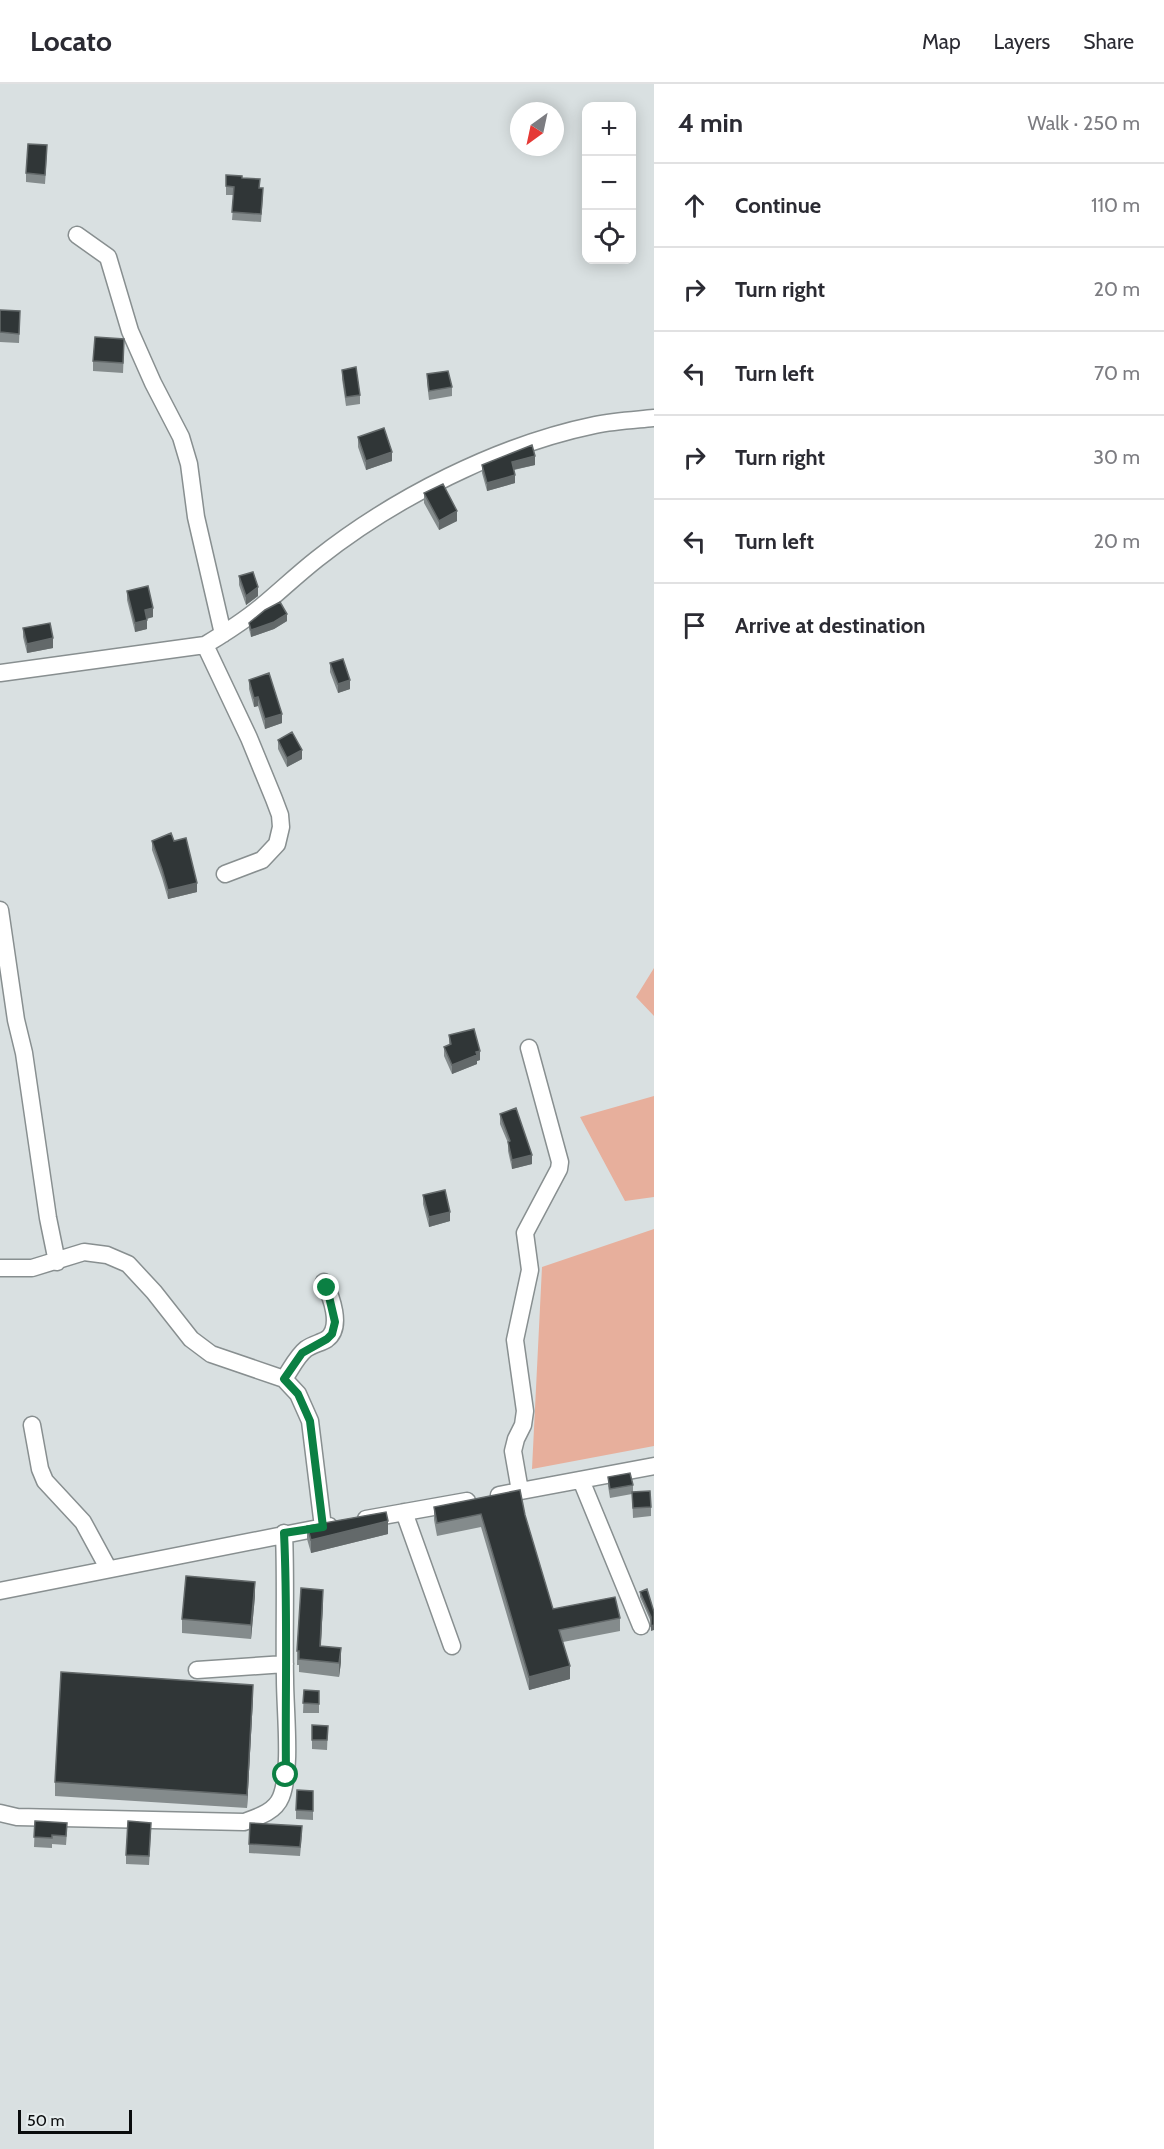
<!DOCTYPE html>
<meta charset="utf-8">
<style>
:root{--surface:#fff;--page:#f7f7f7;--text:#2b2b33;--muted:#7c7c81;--line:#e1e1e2}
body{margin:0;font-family:Cabin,sans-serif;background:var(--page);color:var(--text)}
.controls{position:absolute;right:18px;top:18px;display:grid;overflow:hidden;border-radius:12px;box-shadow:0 3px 15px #0003}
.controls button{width:54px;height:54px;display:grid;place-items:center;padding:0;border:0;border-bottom:2px solid var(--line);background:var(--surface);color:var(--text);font:30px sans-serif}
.compass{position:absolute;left:510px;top:18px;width:54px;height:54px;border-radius:50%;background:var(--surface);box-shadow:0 3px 15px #0003;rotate:213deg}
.scale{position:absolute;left:18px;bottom:15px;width:114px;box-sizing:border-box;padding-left:6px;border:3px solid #0a0c0d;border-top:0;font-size:16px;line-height:21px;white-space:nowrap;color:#0a0c0d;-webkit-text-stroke:4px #e6edee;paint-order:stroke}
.stop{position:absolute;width:18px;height:18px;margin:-14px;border:4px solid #0b8043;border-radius:50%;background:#fff}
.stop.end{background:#0b8043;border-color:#fff;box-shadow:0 2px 6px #0008}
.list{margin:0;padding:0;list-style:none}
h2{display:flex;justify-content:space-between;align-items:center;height:78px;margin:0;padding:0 24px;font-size:26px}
h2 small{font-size:20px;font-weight:400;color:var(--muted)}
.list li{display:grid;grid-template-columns:39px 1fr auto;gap:18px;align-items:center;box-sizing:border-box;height:84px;padding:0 24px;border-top:2px solid var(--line)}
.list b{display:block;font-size:22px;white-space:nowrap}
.list em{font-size:20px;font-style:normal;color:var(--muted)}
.icon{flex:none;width:33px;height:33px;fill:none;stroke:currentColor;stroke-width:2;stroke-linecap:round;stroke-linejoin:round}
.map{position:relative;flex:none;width:654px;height:2065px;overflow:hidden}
header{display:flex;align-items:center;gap:36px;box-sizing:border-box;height:84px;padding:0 30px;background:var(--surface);border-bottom:2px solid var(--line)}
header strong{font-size:28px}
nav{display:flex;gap:33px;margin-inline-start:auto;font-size:21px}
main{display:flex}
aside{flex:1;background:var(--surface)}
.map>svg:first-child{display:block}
</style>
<header>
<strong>Locato</strong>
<nav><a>Map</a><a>Layers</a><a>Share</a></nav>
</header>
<main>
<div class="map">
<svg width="654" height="2065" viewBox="0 0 654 2065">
<rect width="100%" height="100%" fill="#d9e0e1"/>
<path fill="#e7af9c" d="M 654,884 L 654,932 L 636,913 Z
M 654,1012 L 654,1113 L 625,1117 L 580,1033 Z
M 654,1145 L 654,1362 L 532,1385 L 542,1183 Z"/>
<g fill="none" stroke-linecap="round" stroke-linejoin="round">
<defs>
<path id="minor" d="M 77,151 L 108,173 L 130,247 L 153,299 L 181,353 L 189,380 L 196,433 L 223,550
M 205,561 L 249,654 L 274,715 L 280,731 L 281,743 L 277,760 L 262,776 L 225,790
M 0,589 L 205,561 C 225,549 244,537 262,522 C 280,507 298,490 317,475 C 394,414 498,361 595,341 C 614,337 634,336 654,334
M 0,826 L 16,936 L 24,969 L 48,1134 L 57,1178
M 0,1184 L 32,1184 L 84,1168 L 107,1171 L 128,1180 L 154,1208 L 191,1255 L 211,1270 L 284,1295 L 298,1310 L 310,1337 L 323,1443
M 284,1295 C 291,1285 297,1272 306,1265 C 313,1260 321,1259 327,1255 C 343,1243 331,1212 324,1198
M 32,1341 L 40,1385 L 45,1397 L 83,1438 L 108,1484
M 581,1396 L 641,1542
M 520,1407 L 513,1367 L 516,1355 L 523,1341 L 525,1327 L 515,1256 L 530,1186 L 525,1149 L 559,1085 L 560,1078 L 529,964
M 499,1411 L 654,1382
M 404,1428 L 452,1562
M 366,1435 L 467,1417
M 0,1507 L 329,1442
M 197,1586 L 285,1580
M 0,1729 L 17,1733 L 244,1738 C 258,1733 275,1728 281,1713 C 292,1685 285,1628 285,1595 C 284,1547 286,1498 284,1449"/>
</defs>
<use href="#minor" stroke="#888f90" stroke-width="19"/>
<use href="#minor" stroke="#fff" stroke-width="16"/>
</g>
<path fill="#848b8c" d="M 47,70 L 45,100 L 26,98 L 26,89 Z
M 226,91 L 242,94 L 259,104 L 263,113 L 261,138 L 232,136 L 234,111 L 226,111 Z
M 0,226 L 20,237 L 19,259 L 0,258 Z
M 124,265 L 123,289 L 93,287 L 93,277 Z
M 342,286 L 360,311 L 360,320 L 346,322 L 342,295 Z
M 427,290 L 452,303 L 452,312 L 429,316 L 427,299 Z
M 358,353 L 392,377 L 366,386 L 358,363 Z
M 482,381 L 535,381 L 514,386 L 515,399 L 487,407 L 482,389 Z
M 424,409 L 457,437 L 439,446 L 424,419 Z
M 239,492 L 258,512 L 246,521 L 239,501 Z
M 127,507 L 153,533 L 147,535 L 147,545 L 135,548 L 127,516 Z
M 287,537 L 274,545 L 251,553 L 249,545 L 249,539 Z
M 23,544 L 53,564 L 27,569 L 23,553 Z
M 330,579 L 350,605 L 338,609 L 330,588 Z
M 249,596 L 282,639 L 265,645 L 258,622 L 254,623 L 249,605 Z
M 278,656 L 302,675 L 287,683 L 278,665 Z
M 152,757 L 197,808 L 168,815 L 162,794 L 152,766 Z
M 449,951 L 480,976 L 477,977 L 477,980 L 452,990 L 444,972 L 444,963 L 449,961 Z
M 500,1030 L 532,1080 L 512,1085 L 508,1067 L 508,1059 L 500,1040 Z
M 423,1111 L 450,1137 L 429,1143 L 423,1120 Z
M 608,1393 L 633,1401 L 633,1408 L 651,1423 L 651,1432 L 633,1434 L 632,1410 L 610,1414 L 608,1402 Z
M 434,1423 L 525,1431 L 553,1525 L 620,1534 L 620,1547 L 563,1558 L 570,1595 L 529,1606 L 481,1443 L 437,1452 L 434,1436 Z
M 307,1442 L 388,1450 L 311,1469 L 307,1455 Z
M 640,1508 L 654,1528 L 651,1547 L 651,1538 L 640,1513 Z
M 255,1512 L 251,1555 L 182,1549 L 182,1535 Z
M 323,1519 L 321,1562 L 341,1578 L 339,1593 L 299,1588 L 299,1581 L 297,1581 L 297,1567 Z
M 304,1606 L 319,1607 L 319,1629 L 303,1629 Z
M 253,1614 L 247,1724 L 55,1712 L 55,1698 Z
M 312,1641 L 328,1642 L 327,1666 L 312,1665 Z
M 313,1707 L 313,1736 L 296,1735 L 296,1726 Z
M 35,1737 L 67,1748 L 66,1761 L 52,1760 L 52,1764 L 34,1763 Z
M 151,1748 L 149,1781 L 126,1780 L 126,1771 Z
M 302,1751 L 300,1772 L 249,1769 L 249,1760 Z"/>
<path fill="#63696a" d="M 392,368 L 392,377 L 366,386 L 366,377 Z
M 535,372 L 535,381 L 512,386 L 512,378 Z
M 515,391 L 515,399 L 487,407 L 487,399 Z
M 457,427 L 457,437 L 439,446 L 439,437 Z
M 258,503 L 258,512 L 246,521 L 246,512 Z
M 153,524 L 153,533 L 145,535 L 145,526 Z
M 287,530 L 287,537 L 274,545 L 251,553 L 251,546 Z
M 147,536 L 147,545 L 135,548 L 135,539 Z
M 53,554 L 53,564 L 27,569 L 27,560 Z
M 350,596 L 350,605 L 338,609 L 338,600 Z
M 258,613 L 258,622 L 254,623 L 254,614 Z
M 282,630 L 282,639 L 265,645 L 265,635 Z
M 302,666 L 302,675 L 287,683 L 287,674 Z
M 197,799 L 197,808 L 168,815 L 168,806 Z
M 480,967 L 480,976 L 477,977 L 477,980 L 452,990 L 452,981 L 476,968 Z
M 532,1071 L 532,1080 L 512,1085 L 512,1076 Z
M 450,1128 L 450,1137 L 429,1143 L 429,1133 Z
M 388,1437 L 388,1450 L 311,1469 L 311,1456 Z
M 255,1498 L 255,1512 L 251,1555 L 251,1541 Z
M 323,1506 L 323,1519 L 320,1575 L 320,1562 Z
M 654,1541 L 654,1546 L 651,1547 L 651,1542 Z
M 341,1564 L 341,1578 L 339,1593 L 339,1579 Z
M 570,1582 L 570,1595 L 529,1606 L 529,1593 Z
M 253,1601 L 253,1614 L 247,1724 L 247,1711 Z"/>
<path fill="#303637" stroke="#63696a" stroke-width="1.5" d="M 28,60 L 47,61 L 45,91 L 26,89 Z
M 226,91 L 242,92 L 242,94 L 260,95 L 259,104 L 263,104 L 261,130 L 232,128 L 234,103 L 226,102 Z
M 0,226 L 20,227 L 19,250 L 0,248 Z
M 95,253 L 124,255 L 123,279 L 93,277 Z
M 356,283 L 360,311 L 346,313 L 342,286 Z
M 448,287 L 452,303 L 429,307 L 427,290 Z
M 384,344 L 392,368 L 366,377 L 358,353 Z
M 532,361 L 535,372 L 512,378 L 515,391 L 487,399 L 482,381 Z
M 443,400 L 457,427 L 439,437 L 424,409 Z
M 253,488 L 258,503 L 246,512 L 239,492 Z
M 148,502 L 153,524 L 145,526 L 147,536 L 135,539 L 127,507 Z
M 280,518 L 287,530 L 274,538 L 251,546 L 249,539 L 265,526 Z
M 50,539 L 53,554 L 27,560 L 23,544 Z
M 343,575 L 350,596 L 338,600 L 330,579 Z
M 269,589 L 282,630 L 265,635 L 258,613 L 254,614 L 249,596 Z
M 292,648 L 302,666 L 287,674 L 278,656 Z
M 171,749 L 174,757 L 186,754 L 197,799 L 168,806 L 162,785 L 152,757 Z
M 474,945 L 480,967 L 476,968 L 477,971 L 452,981 L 444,963 L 451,960 L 449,951 Z
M 516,1024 L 532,1071 L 512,1076 L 508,1058 L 510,1057 L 500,1030 Z
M 445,1106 L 450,1128 L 429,1133 L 423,1111 Z
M 630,1389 L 633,1401 L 610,1405 L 608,1393 Z
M 520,1406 L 525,1431 L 553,1525 L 615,1513 L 620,1534 L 559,1546 L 570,1582 L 529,1593 L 481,1430 L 437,1439 L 434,1423 Z
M 650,1407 L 651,1423 L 633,1424 L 632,1408 Z
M 386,1428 L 388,1437 L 311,1456 L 307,1442 Z
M 186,1492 L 255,1498 L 251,1541 L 182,1535 Z
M 301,1504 L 323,1506 L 320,1562 L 341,1564 L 339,1579 L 299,1575 L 299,1567 L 297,1567 Z
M 647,1505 L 654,1528 L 654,1541 L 651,1542 L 651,1533 L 640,1508 Z
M 61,1588 L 253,1601 L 247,1711 L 55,1698 Z
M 304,1606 L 319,1607 L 319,1620 L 303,1619 Z
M 312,1641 L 328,1642 L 327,1656 L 312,1656 Z
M 297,1706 L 313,1707 L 313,1727 L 296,1726 Z
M 35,1737 L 67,1739 L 66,1752 L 52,1751 L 52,1754 L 34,1753 Z
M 128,1737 L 151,1739 L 149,1772 L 126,1771 Z
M 250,1739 L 302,1742 L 300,1763 L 249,1760 Z"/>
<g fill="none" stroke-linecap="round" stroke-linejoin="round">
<path stroke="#0b8043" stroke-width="8" d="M 286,1691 C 285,1610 288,1530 284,1449 L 323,1443 L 310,1337 L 298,1310 L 284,1295 L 302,1269 L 327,1255 L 332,1250 L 335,1238 L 327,1204"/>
</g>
</svg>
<div class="controls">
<button>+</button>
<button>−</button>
<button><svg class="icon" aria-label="locate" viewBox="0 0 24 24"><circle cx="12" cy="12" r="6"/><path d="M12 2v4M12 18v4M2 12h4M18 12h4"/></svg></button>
</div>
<svg class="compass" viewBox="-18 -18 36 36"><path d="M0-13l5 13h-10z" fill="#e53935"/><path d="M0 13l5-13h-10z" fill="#7c7c81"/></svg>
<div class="scale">50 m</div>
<div class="stop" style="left:286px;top:1691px"></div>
<div class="stop end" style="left:327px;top:1204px"></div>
</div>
<aside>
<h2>4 min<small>Walk · 250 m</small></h2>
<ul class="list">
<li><svg class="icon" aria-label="ahead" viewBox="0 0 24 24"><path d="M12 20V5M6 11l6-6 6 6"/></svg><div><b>Continue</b></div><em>110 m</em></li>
<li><svg class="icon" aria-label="right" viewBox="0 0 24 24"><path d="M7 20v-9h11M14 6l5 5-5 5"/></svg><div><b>Turn right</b></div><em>20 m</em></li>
<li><svg class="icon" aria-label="left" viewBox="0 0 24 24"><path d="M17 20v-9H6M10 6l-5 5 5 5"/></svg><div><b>Turn left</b></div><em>70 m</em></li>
<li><svg class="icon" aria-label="right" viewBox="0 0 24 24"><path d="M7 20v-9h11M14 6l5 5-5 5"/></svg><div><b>Turn right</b></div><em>30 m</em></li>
<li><svg class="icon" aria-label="left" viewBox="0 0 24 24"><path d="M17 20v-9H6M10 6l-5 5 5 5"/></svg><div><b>Turn left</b></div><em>20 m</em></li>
<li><svg class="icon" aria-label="arrive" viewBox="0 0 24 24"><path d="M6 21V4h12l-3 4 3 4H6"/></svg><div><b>Arrive at destination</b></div></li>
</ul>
</aside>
</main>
